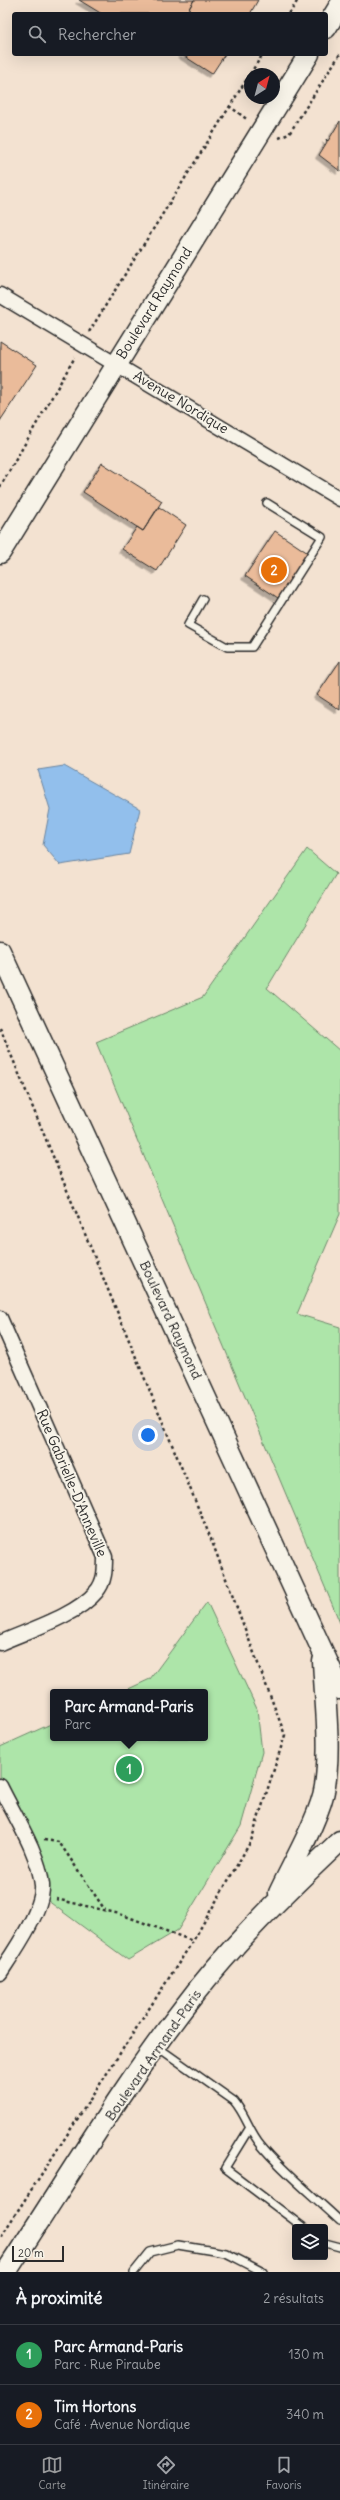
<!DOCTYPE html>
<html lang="fr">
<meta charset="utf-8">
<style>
:root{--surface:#171b24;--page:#242831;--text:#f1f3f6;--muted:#9ea1a6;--line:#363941;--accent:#98999b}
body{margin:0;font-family:Delius,sans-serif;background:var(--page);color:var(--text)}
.controls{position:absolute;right:12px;bottom:12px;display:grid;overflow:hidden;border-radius:4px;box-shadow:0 4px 16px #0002}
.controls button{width:36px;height:36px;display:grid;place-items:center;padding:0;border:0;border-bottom:1px solid var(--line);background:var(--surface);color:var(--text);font:20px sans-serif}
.compass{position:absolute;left:244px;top:68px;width:36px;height:36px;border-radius:50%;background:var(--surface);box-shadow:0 4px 16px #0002;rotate:36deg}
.scale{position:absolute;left:12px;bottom:10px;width:52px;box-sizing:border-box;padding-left:4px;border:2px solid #2b2b2b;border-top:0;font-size:11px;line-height:14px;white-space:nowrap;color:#2b2b2b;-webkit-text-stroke:3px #f7f3e8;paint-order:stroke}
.you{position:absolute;left:148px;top:1435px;width:14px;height:14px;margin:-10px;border:3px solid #fff;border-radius:50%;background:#1a73e8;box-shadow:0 0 0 6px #1a73e833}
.badge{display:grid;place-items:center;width:26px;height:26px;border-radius:50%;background:var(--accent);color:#fff;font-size:13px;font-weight:700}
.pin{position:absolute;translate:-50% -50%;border:2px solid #fff;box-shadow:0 1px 4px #0006}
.popup{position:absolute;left:50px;top:1689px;width:158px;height:52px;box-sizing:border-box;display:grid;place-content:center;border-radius:4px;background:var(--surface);filter:drop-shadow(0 1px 3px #0005);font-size:13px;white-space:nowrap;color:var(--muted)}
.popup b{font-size:15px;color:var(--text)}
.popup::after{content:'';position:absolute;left:50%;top:100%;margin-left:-8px;border:8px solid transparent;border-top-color:var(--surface)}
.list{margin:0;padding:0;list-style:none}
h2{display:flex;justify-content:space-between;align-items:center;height:52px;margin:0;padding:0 16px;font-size:17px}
h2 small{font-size:13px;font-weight:400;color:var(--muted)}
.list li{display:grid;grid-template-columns:26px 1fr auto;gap:12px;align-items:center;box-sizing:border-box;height:60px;padding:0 16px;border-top:1px solid var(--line)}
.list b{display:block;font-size:15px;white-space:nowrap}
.list p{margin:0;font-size:13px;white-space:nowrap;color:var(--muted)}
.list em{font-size:13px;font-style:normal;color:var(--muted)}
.icon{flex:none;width:22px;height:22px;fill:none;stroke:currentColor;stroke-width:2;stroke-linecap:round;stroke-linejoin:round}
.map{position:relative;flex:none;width:340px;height:2272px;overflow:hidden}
.search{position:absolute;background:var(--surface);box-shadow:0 4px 16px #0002;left:12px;right:12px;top:12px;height:44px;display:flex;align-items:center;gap:10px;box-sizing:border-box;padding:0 14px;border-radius:4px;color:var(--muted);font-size:15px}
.sheet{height:172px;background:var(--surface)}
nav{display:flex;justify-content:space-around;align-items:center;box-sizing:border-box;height:56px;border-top:1px solid var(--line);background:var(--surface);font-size:11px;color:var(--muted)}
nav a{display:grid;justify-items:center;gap:2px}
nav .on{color:var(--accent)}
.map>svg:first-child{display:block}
</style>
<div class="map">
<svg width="340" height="2272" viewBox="0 0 340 2272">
<defs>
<filter id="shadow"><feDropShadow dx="-3.5" dy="3.5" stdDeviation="0" flood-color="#0004"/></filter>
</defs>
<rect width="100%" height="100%" fill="#f3e2d1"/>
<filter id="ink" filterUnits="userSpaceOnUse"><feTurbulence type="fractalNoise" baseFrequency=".025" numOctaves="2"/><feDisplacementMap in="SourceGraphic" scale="8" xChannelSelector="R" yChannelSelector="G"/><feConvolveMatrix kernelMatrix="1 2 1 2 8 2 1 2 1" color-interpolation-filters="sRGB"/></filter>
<g filter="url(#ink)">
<path fill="#ade5a9" stroke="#6c886a" d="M 307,849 L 336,874 L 267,988 L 340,1051 L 340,1214 L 297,1314 L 340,1327 L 340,1623 L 96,1042 L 203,997 Z
M 207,1602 L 257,1709 L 262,1752 L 241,1826 L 178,1930 L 128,1960 L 40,1895 L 42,1886 L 0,1786 L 0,1747 L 53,1723 L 53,1738 L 205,1738 L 205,1692 L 122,1692 L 150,1679 Z"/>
<path fill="#92bfec" stroke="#69849f" d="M 64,766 L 140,809 L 129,854 L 60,865 L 43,845 L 50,809 L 38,770 Z"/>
<path fill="#eabb9a" stroke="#2b2b2b" filter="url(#shadow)" d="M 79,0 L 194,0 L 186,14 L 102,14 Z
M 194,0 L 258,0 L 250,14 L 186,14 Z
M 181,54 L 225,54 L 212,74 Z
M 340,121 L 340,171 L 319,155 L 327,142 L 326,139 L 328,141 Z
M 0,341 L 37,365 L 0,421 Z
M 102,463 L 162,501 L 143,531 L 83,492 Z
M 159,507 L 186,525 L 157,571 L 122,549 L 137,527 L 143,531 Z
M 275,531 L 308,553 L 278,598 L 245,576 Z
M 340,661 L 340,710 L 317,695 Z"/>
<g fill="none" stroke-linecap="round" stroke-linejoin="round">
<defs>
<path id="lane" d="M 203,599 L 188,625 L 227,647 L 252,647 L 322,537 L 267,503
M 156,2046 L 234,2101 C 246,2115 249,2131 261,2145 C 283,2172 315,2197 340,2221
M 249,2129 L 225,2168 L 303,2227
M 325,2243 L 340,2247
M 134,2272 L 150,2252 L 178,2245 L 226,2253 L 263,2272"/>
<path id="street" d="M 0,295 L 340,499
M 0,1318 L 105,1557 C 105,1569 105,1582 96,1592 C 76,1616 29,1630 0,1643
M 0,1786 C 14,1815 39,1853 42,1885 C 44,1909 13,1953 0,1973"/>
<path id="secondary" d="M 326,28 L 340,5
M 0,553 L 309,54
M 0,951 L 340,1689
M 279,1893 C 292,1865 321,1815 325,1786 C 331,1746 325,1702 323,1661
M 6,2272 C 65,2183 120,2090 185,2006 C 231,1945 285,1893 340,1841"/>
</defs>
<use href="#lane" stroke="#2b2b2b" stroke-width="10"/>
<use href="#street" stroke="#2b2b2b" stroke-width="17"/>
<use href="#secondary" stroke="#2b2b2b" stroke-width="23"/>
<path stroke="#2b2b2b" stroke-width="2.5" stroke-dasharray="3 3" stroke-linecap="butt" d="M 289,14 L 298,0
M 250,74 L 263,54
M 229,106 L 248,120
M 279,138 L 289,134 L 340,54
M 89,332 L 250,74
M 0,487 L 75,357
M 0,1028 L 211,1539 L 285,1735 L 251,1841 L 193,1941 L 0,2238
M 44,1840 L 59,1842 L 105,1910
M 56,1899 L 120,1914 L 193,1941"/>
<use href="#lane" stroke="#f7f3e8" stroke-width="7"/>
<use href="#street" stroke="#f7f3e8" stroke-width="14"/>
<use href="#secondary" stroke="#f7f3e8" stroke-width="20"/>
</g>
</g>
<g text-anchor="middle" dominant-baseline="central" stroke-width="3.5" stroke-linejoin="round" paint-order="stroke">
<g font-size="14" fill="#2b2b2b" stroke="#f7f3e8">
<text transform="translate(154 303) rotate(-58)">Boulevard Raymond</text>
<text transform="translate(181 402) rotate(31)">Avenue Nordique</text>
<text transform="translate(171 1320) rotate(65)">Boulevard Raymond</text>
<text transform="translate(72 1483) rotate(67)">Rue Gabrielle-D'Anneville</text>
<text transform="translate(153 2055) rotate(-55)">Boulevard Armand-Paris</text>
</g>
</g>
</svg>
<div class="controls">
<button><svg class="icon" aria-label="layers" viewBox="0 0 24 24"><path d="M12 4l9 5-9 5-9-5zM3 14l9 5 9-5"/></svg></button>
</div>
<svg class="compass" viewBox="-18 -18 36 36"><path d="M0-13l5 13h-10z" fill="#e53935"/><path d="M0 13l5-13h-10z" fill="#9ea1a6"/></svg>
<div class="scale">20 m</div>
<div class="you"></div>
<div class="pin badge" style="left:129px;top:1769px;background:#2e9e5b">1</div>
<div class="popup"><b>Parc Armand-Paris</b>Parc</div>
<div class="pin badge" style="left:274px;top:570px;background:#e8710a">2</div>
<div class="search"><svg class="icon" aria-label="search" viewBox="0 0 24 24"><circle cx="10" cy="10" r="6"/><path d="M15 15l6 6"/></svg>Rechercher</div>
</div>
<section class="sheet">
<h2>À proximité<small>2 résultats</small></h2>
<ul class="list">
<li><span class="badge" style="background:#2e9e5b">1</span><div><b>Parc Armand-Paris</b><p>Parc · Rue Piraube</p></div><em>130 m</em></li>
<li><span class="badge" style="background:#e8710a">2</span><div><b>Tim Hortons</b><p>Café · Avenue Nordique</p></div><em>340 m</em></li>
</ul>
</section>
<nav>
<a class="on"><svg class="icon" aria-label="map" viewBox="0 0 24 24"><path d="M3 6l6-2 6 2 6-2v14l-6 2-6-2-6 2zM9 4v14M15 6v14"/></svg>Carte</a>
<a><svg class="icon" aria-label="directions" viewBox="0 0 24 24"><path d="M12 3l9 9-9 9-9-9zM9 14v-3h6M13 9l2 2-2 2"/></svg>Itinéraire</a>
<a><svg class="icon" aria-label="saved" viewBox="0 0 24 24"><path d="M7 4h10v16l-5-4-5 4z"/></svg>Favoris</a>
</nav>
